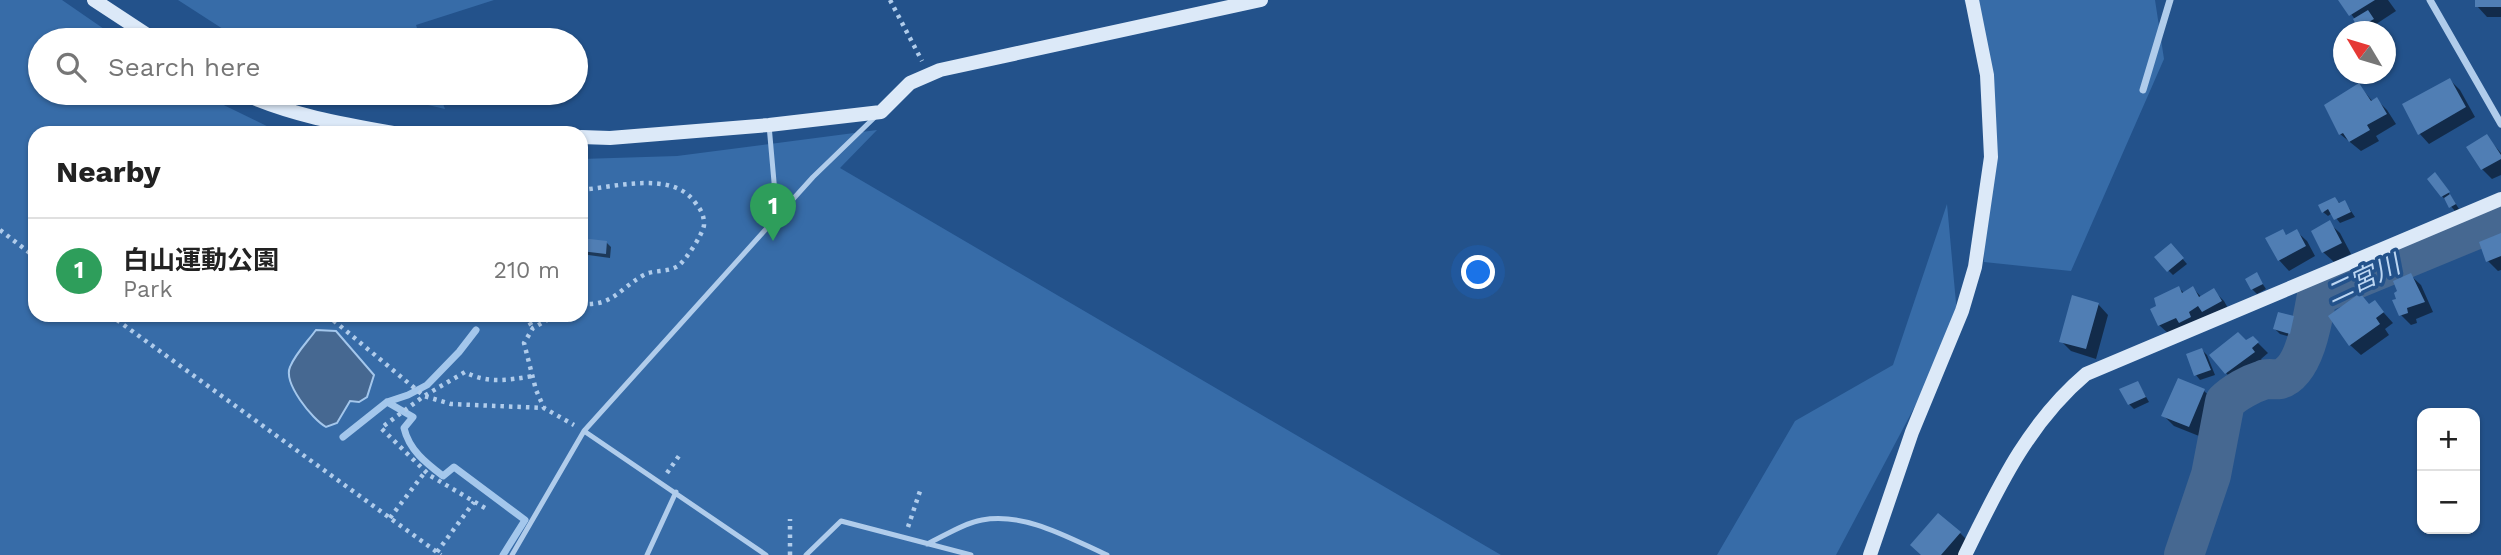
<!DOCTYPE html>
<meta charset="utf-8">
<style>
:root{--surface:#fff;--page:#f2f2f2;--text:#222;--muted:#767676;--line:#e0e0e0;--accent:#816f46}
body{margin:0;font-family:"Work Sans","Noto Sans JP",sans-serif;background:var(--page);color:var(--text)}
.controls{position:absolute;right:21px;bottom:21px;display:grid;overflow:hidden;border-radius:14px;box-shadow:0 2px 5px #0004}
.controls button{width:63px;height:63px;display:grid;place-items:center;padding:0;border:0;border-bottom:2px solid var(--line);background:var(--surface);color:var(--text);font:35px sans-serif}
.compass{position:absolute;left:2333px;top:21px;width:63px;height:63px;border-radius:50%;background:var(--surface);box-shadow:0 2px 5px #0004;rotate:308deg}
.you{position:absolute;left:1479px;top:273px;width:24px;height:24px;margin:-18px;border:5px solid #fff;border-radius:50%;background:#1a73e8;box-shadow:0 0 0 10px #1a73e833}
.badge{display:grid;place-items:center;width:46px;height:46px;border-radius:50%;background:var(--accent);color:#fff;font-size:23px;font-weight:700}
.pin{position:absolute;translate:-50% -58px;filter:drop-shadow(0 2px 4px #0008)}
.pin::after{content:'';position:absolute;top:37px;width:24px;height:21px;background:inherit;clip-path:polygon(0 0,100% 0,50% 100%)}
.list{margin:0;padding:0;list-style:none}
h2{display:flex;justify-content:space-between;align-items:center;height:91px;margin:0;padding:0 28px;font-size:30px}
h2 small{font-size:23px;font-weight:400;color:var(--muted)}
.list li{display:grid;grid-template-columns:46px 1fr auto;gap:21px;align-items:center;box-sizing:border-box;height:105px;padding:0 28px;border-top:2px solid var(--line)}
.list b{display:block;font-size:26px;white-space:nowrap}
.list p{margin:0;font-size:23px;white-space:nowrap;color:var(--muted)}
.list em{font-size:23px;font-style:normal;color:var(--muted)}
.icon{flex:none;width:38px;height:38px;fill:none;stroke:currentColor;stroke-width:2;stroke-linecap:round;stroke-linejoin:round}
.map{position:relative;flex:none;width:2501px;height:555px;overflow:hidden}
.search{position:absolute;background:var(--surface);box-shadow:0 2px 5px #0004;left:28px;top:28px;width:560px;height:77px;display:flex;align-items:center;gap:18px;box-sizing:border-box;padding:0 24px;border-radius:38px;color:var(--muted);font-size:26px}
.panel{position:absolute;background:var(--surface);box-shadow:0 2px 5px #0004;left:28px;top:126px;width:560px;height:196px;border-radius:21px}
.map>svg:first-child{display:block}
</style>
<div class="map">
<svg width="2501" height="555" viewBox="0 0 2501 555">
<rect width="100%" height="100%" fill="#23528b"/>
<path fill="#376ca8" d="M 0,0 L 62,0 L 120,40 L 40,40 L 40,93 L 199,93 L 279,132 L 287,133 L 35,133 L 35,315 L 581,315 L 581,159 L 677,156 L 877,130 L 840,168 L 1501,555 L 0,555 Z
M 178,0 L 494,0 L 416,25 L 421,40 L 240,40 Z
M 1964,0 L 2155,0 L 2164,59 L 2071,271 L 1984,262 L 1987,59 Z
M 377,93 L 439,93 L 445,109 Z
M 1947,204 L 1958,325 L 1836,555 L 1717,555 L 1795,421 L 1893,365 Z"/>
<path fill="#466891" stroke="#a4c7ec" stroke-width="2" d="M 316,330 L 336,331 L 374,375 L 367,397 L 359,402 L 350,401 L 337,423 L 326,427 C 312,419 283,383 290,367 C 295,354 308,341 316,330 Z"/>
<path fill="#0007" d="M 2341,0 L 2388,0 L 2396,11 L 2364,32 Z
M 2476,0 L 2501,0 L 2501,17 L 2487,17 L 2477,6 Z
M 2450,80 L 2460,90 L 2475,117 L 2429,144 L 2419,133 Z
M 2359,85 L 2373,102 L 2377,100 L 2387,110 L 2396,124 L 2376,136 L 2379,141 L 2361,151 L 2340,134 Z
M 2486,136 L 2501,153 L 2501,175 L 2492,179 L 2482,169 Z
M 2440,179 L 2459,209 L 2455,211 L 2442,196 Z
M 2335,199 L 2341,204 L 2345,202 L 2355,217 L 2340,223 L 2332,213 L 2328,216 L 2323,212 Z
M 2329,223 L 2340,233 L 2351,254 L 2334,262 L 2323,252 Z
M 2296,231 L 2307,241 L 2315,256 L 2289,271 L 2279,260 L 2268,239 L 2283,232 L 2287,236 Z
M 2501,234 L 2501,270 L 2498,271 L 2488,261 Z
M 581,239 L 606,242 L 611,247 L 610,258 L 581,254 Z
M 2175,250 L 2187,264 L 2173,275 L 2168,270 Z
M 2256,274 L 2266,289 L 2257,294 L 2252,289 Z
M 2410,275 L 2421,285 L 2433,312 L 2416,319 L 2417,323 L 2411,325 L 2401,315 Z
M 2179,288 L 2185,294 L 2193,288 L 2202,298 L 2214,291 L 2224,301 L 2230,312 L 2170,335 L 2159,325 Z
M 2375,303 L 2393,323 L 2385,329 L 2389,335 L 2361,355 L 2350,345 L 2371,306 Z
M 2098,304 L 2108,315 L 2096,359 L 2071,351 L 2061,341 Z
M 2294,317 L 2298,322 L 2294,338 L 2280,334 L 2275,329 Z
M 2253,338 L 2268,353 L 2261,359 L 2264,363 L 2236,383 L 2226,373 L 2246,342 Z
M 2202,350 L 2207,355 L 2215,375 L 2200,380 L 2196,375 Z
M 2179,380 L 2204,391 L 2215,401 L 2199,436 L 2174,426 L 2163,415 Z
M 2138,383 L 2149,402 L 2134,409 L 2129,404 Z
M 1960,533 L 1970,543 L 1960,555 L 1922,555 Z"/>
<g fill="none" stroke-linecap="round" stroke-linejoin="round">
<path stroke="#a4c7ec" stroke-width="7" d="M 387,402 L 413,417 L 404,428 C 409,450 426,463 443,476 L 454,467 L 525,520 L 503,555
M 343,437 L 387,402 L 408,395 L 427,385 L 459,352 L 476,330"/>
<path stroke="#466891" stroke-width="40" d="M 2184,555 L 2211,475 L 2225,402 C 2234,393 2250,384 2263,380 C 2268,378 2274,380 2280,379 C 2305,371 2313,318 2317,295 L 2501,219"/>
</g>
<path fill="#507eb4" d="M 2338,0 L 2375,0 L 2349,16 Z
M 2475,0 L 2501,0 L 2501,7 L 2475,7 Z
M 2368,10 L 2374,19 L 2358,28 L 2353,19 Z
M 2450,78 L 2466,107 L 2418,135 L 2402,104 Z
M 2359,83 L 2371,101 L 2377,97 L 2387,114 L 2367,125 L 2370,130 L 2349,142 L 2343,133 L 2339,135 L 2324,105 Z
M 2487,134 L 2501,155 L 2501,159 L 2481,170 L 2466,147 Z
M 2435,172 L 2450,192 L 2441,197 L 2427,179 Z
M 2450,194 L 2456,204 L 2449,208 L 2444,198 Z
M 2335,197 L 2339,203 L 2345,200 L 2351,212 L 2334,220 L 2328,209 L 2322,213 L 2318,205 Z
M 2330,220 L 2342,243 L 2322,253 L 2311,231 Z
M 2283,229 L 2286,235 L 2297,229 L 2306,246 L 2278,261 L 2265,238 Z
M 2501,233 L 2501,256 L 2486,262 L 2479,242 Z
M 581,238 L 607,241 L 606,254 L 581,251 Z
M 2171,243 L 2184,258 L 2167,272 L 2154,257 Z
M 2257,272 L 2263,284 L 2251,290 L 2245,279 Z
M 2411,273 L 2425,302 L 2407,308 L 2408,313 L 2399,316 L 2392,300 L 2396,299 L 2394,293 L 2397,291 L 2393,281 Z
M 2179,286 L 2182,293 L 2193,286 L 2199,297 L 2214,288 L 2222,301 L 2202,312 L 2198,306 L 2189,312 L 2191,317 L 2179,323 L 2176,318 L 2158,326 L 2150,309 L 2156,306 L 2154,298 Z
M 2360,293 L 2369,304 L 2375,300 L 2384,312 L 2376,318 L 2380,324 L 2349,346 L 2328,316 Z
M 2072,295 L 2099,303 L 2086,349 L 2059,342 Z
M 2278,312 L 2294,316 L 2290,334 L 2273,329 Z
M 2238,332 L 2246,340 L 2253,336 L 2259,342 L 2252,348 L 2255,352 L 2225,374 L 2209,355 Z
M 2202,348 L 2211,370 L 2194,376 L 2186,354 Z
M 2178,378 L 2205,389 L 2189,427 L 2161,416 Z
M 2138,381 L 2146,397 L 2128,405 L 2119,389 Z
M 1938,513 L 1961,532 L 1941,555 L 1921,555 L 1910,545 Z"/>
<g fill="none" stroke-linecap="round" stroke-linejoin="round">
<path stroke="#b0cceb" stroke-width="4.5" stroke-dasharray="3.5 5" stroke-linecap="butt" d="M 890,0 L 922,61
M 581,190 C 615,187 671,171 694,201 C 701,210 704,214 704,225 C 703,234 686,260 678,266 C 667,273 653,269 642,276 C 618,290 613,306 581,304
M 0,230 L 35,257
M 110,315 L 441,555
M 327,315 L 424,396 L 451,404 L 544,408
M 525,315 L 533,328
M 556,315 L 533,328 L 524,343 L 536,390 L 544,408 L 574,425
M 667,473 L 681,453
M 485,508 L 429,475 L 381,428 L 424,396 L 465,372 C 488,384 508,380 533,376
M 390,518 L 425,472
M 908,527 L 920,491
M 437,552 L 474,502
M 790,555 L 790,519"/>
<path stroke="#b0cceb" stroke-width="5" d="M 769,125 L 777,216
M 927,544 C 944,536 964,523 982,520 C 1025,512 1069,538 1107,555
M 512,555 L 584,431
M 647,555 L 676,492
M 766,555 L 584,431 L 813,177 L 876,116
M 806,555 L 841,521 L 971,555"/>
<path stroke="#b0cceb" stroke-width="7" d="M 2430,0 L 2501,124
M 2143,90 L 2170,0"/>
<path stroke="#dce9f8" stroke-width="14" d="M 94,0 L 155,40
M 242,93 C 290,115 341,124 393,133
M 581,137 L 610,138 L 769,125 L 881,112 L 910,83 L 940,70 L 1261,0
M 1870,555 L 1912,432 L 1962,311 L 1975,267 L 1991,157 L 1987,75 L 1972,0
M 1965,555 C 1998,488 2028,423 2086,374 L 2501,199"/>
</g>
<g text-anchor="middle" dominant-baseline="central" stroke-width="7" stroke-linejoin="round" paint-order="stroke">
<g font-size="26" font-style="italic" fill="#bcd6f2" stroke="#23528b">
<text transform="translate(2363 279) rotate(-25)">二宮川</text>
</g>
</g>
</svg>
<div class="controls">
<button>+</button>
<button>−</button>
</div>
<svg class="compass" viewBox="-18 -18 36 36"><path d="M0-13l5 13h-10z" fill="#e53935"/><path d="M0 13l5-13h-10z" fill="#767676"/></svg>
<div class="you"></div>
<div class="pin badge" style="left:773px;top:241px;background:#2e9e5b">1</div>
<div class="search"><svg class="icon" aria-label="search" viewBox="0 0 24 24"><circle cx="10" cy="10" r="6"/><path d="M15 15l6 6"/></svg>Search here</div>
<section class="panel">
<h2>Nearby<small></small></h2>
<ul class="list">
<li><span class="badge" style="background:#2e9e5b">1</span><div><b>白山運動公園</b><p>Park</p></div><em>210 m</em></li>
</ul>
</section>
</div>
